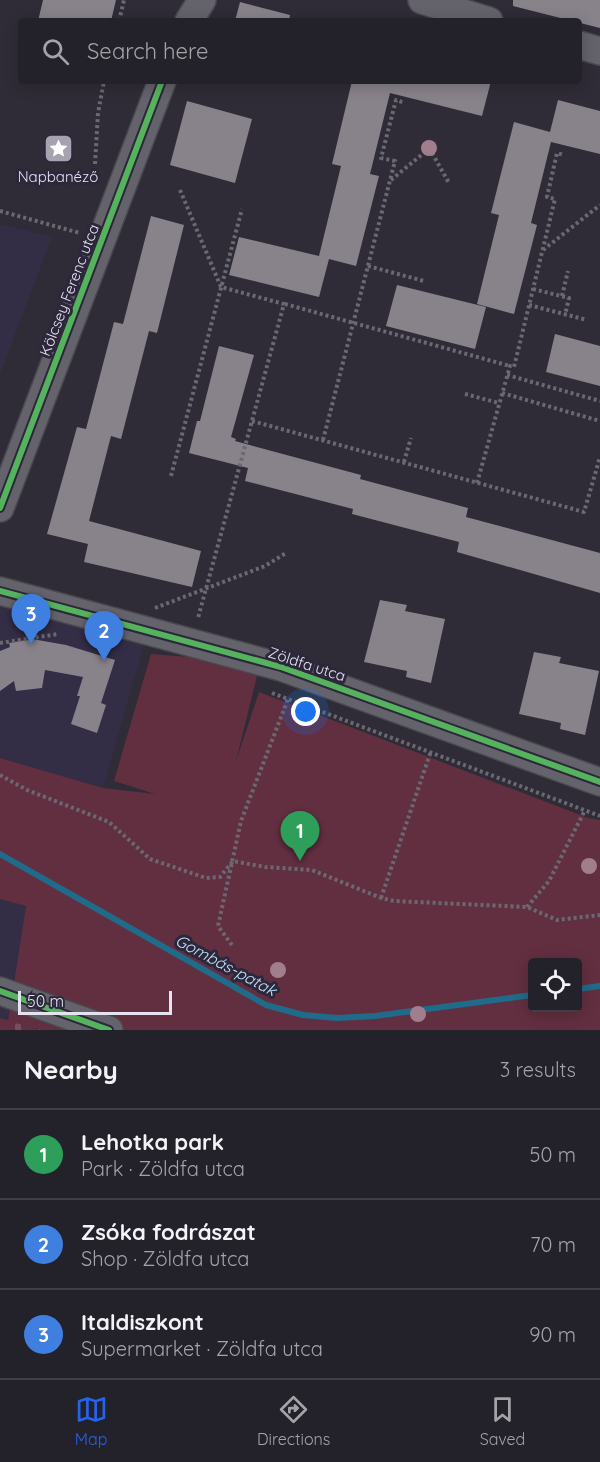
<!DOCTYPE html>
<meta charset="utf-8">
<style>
:root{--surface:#232129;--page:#2b2931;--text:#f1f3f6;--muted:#a3a3a8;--line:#403e46;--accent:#2563eb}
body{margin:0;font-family:Quicksand,sans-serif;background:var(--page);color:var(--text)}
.controls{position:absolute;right:18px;bottom:18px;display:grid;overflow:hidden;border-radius:6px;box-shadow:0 3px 15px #0003}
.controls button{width:54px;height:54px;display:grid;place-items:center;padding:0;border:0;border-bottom:2px solid var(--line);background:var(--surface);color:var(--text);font:30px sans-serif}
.scale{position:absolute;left:18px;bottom:15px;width:154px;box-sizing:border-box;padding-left:6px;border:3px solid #e6e3f1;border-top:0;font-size:16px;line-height:21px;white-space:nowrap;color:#e6e3f1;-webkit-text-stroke:4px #2d273c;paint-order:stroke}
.you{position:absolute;left:306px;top:712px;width:21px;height:21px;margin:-15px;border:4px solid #fff;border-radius:50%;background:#1a73e8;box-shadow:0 0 0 9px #1a73e833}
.badge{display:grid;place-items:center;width:39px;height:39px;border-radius:50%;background:var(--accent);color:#fff;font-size:20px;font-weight:700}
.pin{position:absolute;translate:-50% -50px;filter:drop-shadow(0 2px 3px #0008)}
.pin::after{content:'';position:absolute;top:32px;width:21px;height:18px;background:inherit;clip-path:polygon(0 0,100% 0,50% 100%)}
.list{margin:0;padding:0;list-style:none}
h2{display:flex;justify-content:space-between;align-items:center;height:78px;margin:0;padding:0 24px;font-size:26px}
h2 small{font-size:20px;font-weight:400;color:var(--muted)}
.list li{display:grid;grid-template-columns:39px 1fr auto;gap:18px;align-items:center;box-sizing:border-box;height:90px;padding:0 24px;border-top:2px solid var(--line)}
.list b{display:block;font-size:22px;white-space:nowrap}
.list p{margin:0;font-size:20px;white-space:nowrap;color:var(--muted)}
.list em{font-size:20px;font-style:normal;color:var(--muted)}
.icon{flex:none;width:33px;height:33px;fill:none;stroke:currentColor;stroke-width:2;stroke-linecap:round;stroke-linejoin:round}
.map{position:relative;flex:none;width:600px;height:1030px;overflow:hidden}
.search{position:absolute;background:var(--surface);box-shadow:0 3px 15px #0003;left:18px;right:18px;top:18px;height:66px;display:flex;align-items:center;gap:15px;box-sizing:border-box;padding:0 21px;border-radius:6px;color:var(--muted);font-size:22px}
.sheet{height:348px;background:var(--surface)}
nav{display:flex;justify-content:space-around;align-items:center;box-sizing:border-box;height:84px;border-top:2px solid var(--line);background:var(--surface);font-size:16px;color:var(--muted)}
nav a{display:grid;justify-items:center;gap:3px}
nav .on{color:var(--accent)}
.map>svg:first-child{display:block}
</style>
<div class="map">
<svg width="600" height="1030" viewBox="0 0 600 1030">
<defs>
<pattern id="cemetery-stones" width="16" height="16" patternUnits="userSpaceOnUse" patternTransform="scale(1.5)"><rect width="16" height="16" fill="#622f40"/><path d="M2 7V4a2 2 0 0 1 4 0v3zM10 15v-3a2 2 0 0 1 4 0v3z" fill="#784d5c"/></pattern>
</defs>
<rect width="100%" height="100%" fill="#2f2c37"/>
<path fill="#332d46" d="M 0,224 L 52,237 L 0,374 Z
M 0,600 L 145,641 L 103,788 L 0,758 Z
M 0,899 L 26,906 L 8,1021 L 0,1018 Z"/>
<path fill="url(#cemetery-stones)" d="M 0,1018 L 43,1030 L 0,1030 Z"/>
<path fill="#622f40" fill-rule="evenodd" d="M 151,654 L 202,658 L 258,672 L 236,761 L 259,692 L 588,818 L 600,820 L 600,1030 L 43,1030 L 8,1021 L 26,906 L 0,899 L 0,758 L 103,788 L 155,794 L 114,781 ZM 532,962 L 578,962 L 578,1008 L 532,1008 Z"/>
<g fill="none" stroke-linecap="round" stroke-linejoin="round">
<path stroke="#206b89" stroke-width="6" d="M 0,854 L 266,1005 L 303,1015 L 337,1018 L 375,1016 L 532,995
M 578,989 L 600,986"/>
</g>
<path fill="#88828b" d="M 43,0 L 116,0 L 111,21 L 38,21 Z
M 513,0 L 600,0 L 600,28 L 513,6 Z
M 240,2 L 290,15 L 289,21 L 235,21 Z
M 352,81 L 491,81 L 482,116 L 390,93 L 370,174 L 379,176 L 356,266 L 329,259 L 319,297 L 229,275 L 239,237 L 319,256 L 341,166 L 332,164 Z
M 558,100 L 600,111 L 600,154 L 551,142 L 531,223 L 537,225 L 514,314 L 477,304 L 499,215 L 491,213 L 514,122 L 550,132 Z
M 187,101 L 252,119 L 235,183 L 170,165 Z
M 151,216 L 184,225 L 157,333 L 149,331 L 121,439 L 111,436 L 89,521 L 201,551 L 192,587 L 84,562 L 88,544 L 47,534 L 77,427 L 86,429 L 114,322 L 123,324 Z
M 397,285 L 486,307 L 475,349 L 386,326 Z
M 555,334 L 600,346 L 600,386 L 546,372 Z
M 219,346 L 254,355 L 231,437 L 236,439 L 235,441 L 361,475 L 360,479 L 468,508 L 466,517 L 600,553 L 600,593 L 457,552 L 459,542 L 352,514 L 353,509 L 245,481 L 248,468 L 189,453 L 197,421 L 200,421 Z
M 380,600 L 407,605 L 405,611 L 445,619 L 431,683 L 406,677 L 407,671 L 364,662 Z
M 32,639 L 66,645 L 115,660 L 101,703 L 106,705 L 97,733 L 71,724 L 80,696 L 77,696 L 83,677 L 45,670 L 42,688 L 16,691 L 14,681 L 0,691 L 0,651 L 10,647 L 9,643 Z
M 534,652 L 561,657 L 559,663 L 599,671 L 585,735 L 560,729 L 561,723 L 519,714 Z"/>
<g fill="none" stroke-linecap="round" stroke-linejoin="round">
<defs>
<path id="minor" d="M 422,0 L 489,21
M 189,21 L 202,0
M 579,45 L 600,51
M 0,508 L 162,81
M 0,591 L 281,667 L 600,782
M 0,991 L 109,1030"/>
</defs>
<use href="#minor" stroke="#494750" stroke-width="30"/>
<path stroke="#6a6871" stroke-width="4" stroke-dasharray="3 3" stroke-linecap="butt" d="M 119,21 L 124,0
M423.5 148a5.5 5.5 0 1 1 11 0a5.5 5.5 0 1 1-11 0Z
M 432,153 L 449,183
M 95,164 L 98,113 L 104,81
M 391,180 L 425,152
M 180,190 L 221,287 L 284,304 L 198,618
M 0,211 L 80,233
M 543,250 L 600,205
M 368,266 L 424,281
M 533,289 L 569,298 L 565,315
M 562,296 L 568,271
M 285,304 L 510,366
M 529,305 L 587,320
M 507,375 L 600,401
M 502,393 L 600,421
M 465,394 L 499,403
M 252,421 L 584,512 L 600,457
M 323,440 L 395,161 L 381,158 L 396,100 L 405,103
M 404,462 L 411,438
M 171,476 L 242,209
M 477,483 L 510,366 L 514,367 L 555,199 L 547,197 L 557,153 L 564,155
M 155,608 L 265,566 L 286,553
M 0,643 L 58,634
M 272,693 L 600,816
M 0,775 L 27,790 L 109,822 L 150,859 L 206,878 L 220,877 L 233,861 L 265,867 L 312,870 L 381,898 L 394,901 L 527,907 L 557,920 L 600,915
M 381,898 L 431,751
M 527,907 L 549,881 L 585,810
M 232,945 L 218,926 L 241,821 L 288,699"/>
<use href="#minor" stroke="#64626a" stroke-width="27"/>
<defs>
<path id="cycleway" d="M 0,508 L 162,81
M 0,591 L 281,667 L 600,782
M 0,991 L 109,1030"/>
</defs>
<use href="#cycleway" stroke="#2d273c" stroke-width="10"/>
<use href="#cycleway" stroke="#56b35d" stroke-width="6"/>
</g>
<g fill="#a17e8b">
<circle cx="429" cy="148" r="8"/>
<circle cx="589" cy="866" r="8"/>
<circle cx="278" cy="970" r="8"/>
<circle cx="418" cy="1014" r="8"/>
</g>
<defs>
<symbol id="sight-square" viewBox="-11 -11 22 22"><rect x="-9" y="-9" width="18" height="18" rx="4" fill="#a6a3b0" stroke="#2d273c"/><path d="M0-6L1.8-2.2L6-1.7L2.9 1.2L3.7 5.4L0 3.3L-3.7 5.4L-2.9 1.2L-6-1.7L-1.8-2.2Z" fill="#fff"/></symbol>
</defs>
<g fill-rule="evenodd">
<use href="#sight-square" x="42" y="132" width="33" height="33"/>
</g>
<g text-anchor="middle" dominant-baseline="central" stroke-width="6" stroke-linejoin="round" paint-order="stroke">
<g font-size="15" fill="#e6e3f1" stroke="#2d273c">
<text x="58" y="176">Napbanéző</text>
</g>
<g font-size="15" fill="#e6e3f1" stroke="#2d273c">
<text transform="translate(69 290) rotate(-69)">Kölcsey Ferenc utca</text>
<text transform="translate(307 664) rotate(18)">Zöldfa utca</text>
</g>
<g font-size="16" font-style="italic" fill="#bce3f6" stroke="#2d273c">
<text transform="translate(226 965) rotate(28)">Gombás-patak</text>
</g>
</g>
</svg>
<div class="controls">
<button><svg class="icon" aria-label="locate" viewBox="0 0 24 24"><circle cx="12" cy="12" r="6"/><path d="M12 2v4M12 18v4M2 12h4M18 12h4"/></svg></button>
</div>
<div class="scale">50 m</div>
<div class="you"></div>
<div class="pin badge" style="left:300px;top:861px;background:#2e9e5b">1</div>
<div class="pin badge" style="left:104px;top:661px;background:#3f7fe0">2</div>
<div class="pin badge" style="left:31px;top:644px;background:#3f7fe0">3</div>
<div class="search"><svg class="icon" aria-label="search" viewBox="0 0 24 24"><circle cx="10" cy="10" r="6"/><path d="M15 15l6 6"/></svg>Search here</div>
</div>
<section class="sheet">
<h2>Nearby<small>3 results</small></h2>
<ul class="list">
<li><span class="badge" style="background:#2e9e5b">1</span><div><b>Lehotka park</b><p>Park · Zöldfa utca</p></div><em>50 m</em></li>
<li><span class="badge" style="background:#3f7fe0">2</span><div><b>Zsóka fodrászat</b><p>Shop · Zöldfa utca</p></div><em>70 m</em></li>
<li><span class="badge" style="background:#3f7fe0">3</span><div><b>Italdiszkont</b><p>Supermarket · Zöldfa utca</p></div><em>90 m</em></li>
</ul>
</section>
<nav>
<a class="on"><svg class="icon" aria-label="map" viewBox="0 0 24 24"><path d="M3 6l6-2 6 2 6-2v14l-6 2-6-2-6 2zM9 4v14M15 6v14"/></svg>Map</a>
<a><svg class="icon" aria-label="directions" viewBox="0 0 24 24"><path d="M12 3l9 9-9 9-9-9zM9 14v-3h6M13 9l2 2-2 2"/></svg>Directions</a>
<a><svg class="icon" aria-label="saved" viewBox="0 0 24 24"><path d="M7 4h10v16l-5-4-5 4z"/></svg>Saved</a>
</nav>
